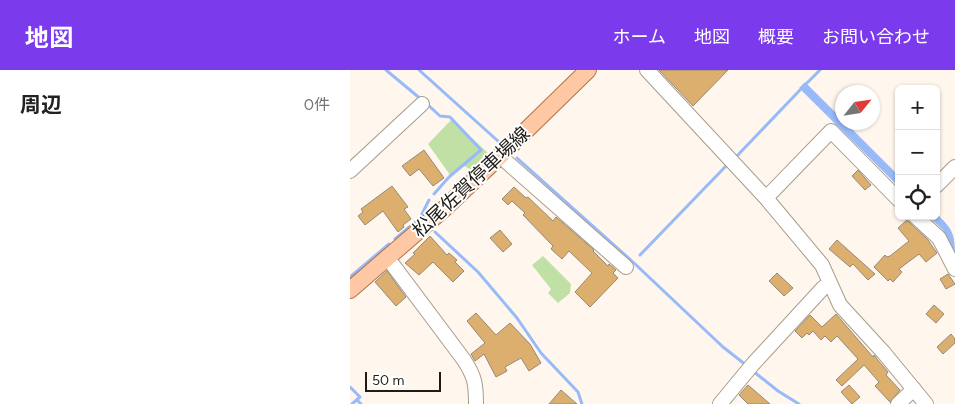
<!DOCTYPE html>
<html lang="ja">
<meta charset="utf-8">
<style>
:root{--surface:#fff;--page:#f6f6f6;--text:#222;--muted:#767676;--line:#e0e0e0;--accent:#7c3aed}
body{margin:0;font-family:Figtree,"Noto Sans JP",sans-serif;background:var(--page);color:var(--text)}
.controls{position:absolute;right:15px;top:15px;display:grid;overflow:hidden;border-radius:8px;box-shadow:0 1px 4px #0004}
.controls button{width:45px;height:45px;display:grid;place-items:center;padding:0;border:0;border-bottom:1px solid var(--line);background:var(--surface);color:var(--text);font:25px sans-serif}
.compass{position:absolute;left:485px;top:15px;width:45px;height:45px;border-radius:50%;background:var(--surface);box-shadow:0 1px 4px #0004;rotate:60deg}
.scale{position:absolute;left:15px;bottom:12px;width:76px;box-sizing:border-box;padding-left:5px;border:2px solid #1f1b15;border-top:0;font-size:14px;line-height:18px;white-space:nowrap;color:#1f1b15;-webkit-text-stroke:4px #fff;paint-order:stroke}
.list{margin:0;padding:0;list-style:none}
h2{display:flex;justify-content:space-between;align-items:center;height:65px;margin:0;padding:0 20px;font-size:21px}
h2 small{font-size:16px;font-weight:400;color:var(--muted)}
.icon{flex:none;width:28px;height:28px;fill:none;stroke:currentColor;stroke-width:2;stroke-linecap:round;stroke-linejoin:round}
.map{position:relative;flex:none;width:605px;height:334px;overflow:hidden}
header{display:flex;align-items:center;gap:30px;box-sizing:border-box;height:70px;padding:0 25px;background:var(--accent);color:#fff}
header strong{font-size:24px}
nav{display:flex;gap:28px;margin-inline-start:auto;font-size:18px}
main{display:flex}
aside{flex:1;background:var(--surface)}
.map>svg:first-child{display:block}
</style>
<header>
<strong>地図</strong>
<nav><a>ホーム</a><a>地図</a><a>概要</a><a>お問い合わせ</a></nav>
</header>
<main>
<aside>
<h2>周辺<small>0件</small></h2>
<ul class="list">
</ul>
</aside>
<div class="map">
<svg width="605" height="334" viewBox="0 0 605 334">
<rect width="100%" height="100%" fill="#fff7ed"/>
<path fill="#c1e0a6" d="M 102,49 L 140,85 L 124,101 L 114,96 L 100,105 L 78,74 Z
M 193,186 L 221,214 L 220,223 L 208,233 L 198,223 L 201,219 L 182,195 Z"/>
<path fill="#98baf9" d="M 455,12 L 492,49 L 492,52 L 496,53 L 549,106 L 549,117 L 449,18 Z
M 586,143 C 602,159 605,162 605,185 L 593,160 L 578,146 L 586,146 Z"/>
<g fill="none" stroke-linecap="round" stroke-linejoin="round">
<path stroke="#98baf9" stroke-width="3" d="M 36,0 L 72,30
M 69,0 L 149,72
M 457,13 L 470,0
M 77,34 L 90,46 L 100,47 L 131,80 L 99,107 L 84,124
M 167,88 L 284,193 L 373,277 L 396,295
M 385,88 L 450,20
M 85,162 L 128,202 L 167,248 L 191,283 L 228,322 L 232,334
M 45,169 L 70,148 L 79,130
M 290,185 L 376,96
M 0,207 L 39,174
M 403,301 L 428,321 L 449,334
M 0,317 L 10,327 L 2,334
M 7,330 L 11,334"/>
</g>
<path fill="#ddaf6e" stroke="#94897a" d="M 309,0 L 378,0 L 343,36 Z
M 74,80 L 94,108 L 83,116 L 69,99 L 60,106 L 52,96 Z
M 508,100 L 521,115 L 515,120 L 502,106 Z
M 42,116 L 58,137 L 54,139 L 61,149 L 53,155 L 54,157 L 48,162 L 33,141 L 15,155 L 8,146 L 13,142 L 11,139 Z
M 164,117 L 176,128 L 178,127 L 203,151 L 206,147 L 244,180 L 243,181 L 258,196 L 259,194 L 266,200 L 263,203 L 268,208 L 240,237 L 225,222 L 242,203 L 219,181 L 212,189 L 201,179 L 203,176 L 173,145 L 175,143 L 162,131 L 158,135 L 152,129 Z
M 557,150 L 578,170 L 587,183 L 576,192 L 569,184 L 549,199 L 552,202 L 543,212 L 540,209 L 538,211 L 524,197 L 535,185 L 537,187 L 540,186 L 559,171 L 548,158 Z
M 150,160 L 162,174 L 153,182 L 140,168 Z
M 80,166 L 97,185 L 99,183 L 107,190 L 105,192 L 114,201 L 103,212 L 83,192 L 69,205 L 55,193 L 65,184 L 63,183 Z
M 487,170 L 525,204 L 518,210 L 503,194 L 500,197 L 479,179 Z
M 37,201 L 56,227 L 46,236 L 25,212 Z
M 427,203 L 443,218 L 434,226 L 419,211 Z
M 598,204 L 605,214 L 596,219 L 590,209 Z
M 584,235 L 594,244 L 586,253 L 576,244 Z
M 126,243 L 146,265 L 160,253 L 180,274 L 191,293 L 179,301 L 171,288 L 155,297 L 157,301 L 146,307 L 134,284 L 125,291 L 121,284 L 135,273 L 117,251 Z
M 486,244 L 523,287 L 524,285 L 527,289 L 538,302 L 536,305 L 550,320 L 540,332 L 525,316 L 529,312 L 514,295 L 492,316 L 486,310 L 508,289 L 487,266 L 481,272 L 475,266 L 471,270 L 463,261 L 459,265 L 457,263 L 452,268 L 445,261 L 460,245 L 472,257 Z
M 601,264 L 605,269 L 605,273 L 593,284 L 587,277 Z
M 398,315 L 420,334 L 398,334 L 389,325 Z
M 499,315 L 510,327 L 502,334 L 491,322 Z
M 211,320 L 227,334 L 199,334 Z"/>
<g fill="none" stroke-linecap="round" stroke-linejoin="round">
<defs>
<path id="minor" d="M 297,0 L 416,128 L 472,195 L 490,235 L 534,283 L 576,334
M 150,86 L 276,197
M 0,101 L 72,34
M 586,116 L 605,97
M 416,128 L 481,61 L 549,130
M 565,146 L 589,168 L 605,199
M 37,187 L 114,290 C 125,307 126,314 126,334
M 370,334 L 403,294 L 473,218 L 480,213
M 548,334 L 564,319"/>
<path id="major" d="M 0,220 L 95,138 L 150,86 L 238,0"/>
</defs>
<use href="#minor" stroke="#a79c8c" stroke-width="16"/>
<use href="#major" stroke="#b0744c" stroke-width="18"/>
<use href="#minor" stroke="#fff" stroke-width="14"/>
<use href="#major" stroke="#fec8a5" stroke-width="16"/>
</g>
<g text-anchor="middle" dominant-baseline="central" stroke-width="4" stroke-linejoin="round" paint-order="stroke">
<g font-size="19" fill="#1f1b15" stroke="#fff">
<text transform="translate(121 112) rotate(-43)">松尾佐賀停車場線</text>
</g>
</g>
</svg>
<div class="controls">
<button>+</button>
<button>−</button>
<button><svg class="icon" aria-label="locate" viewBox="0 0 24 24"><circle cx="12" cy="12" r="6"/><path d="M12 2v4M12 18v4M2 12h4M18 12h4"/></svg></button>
</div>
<svg class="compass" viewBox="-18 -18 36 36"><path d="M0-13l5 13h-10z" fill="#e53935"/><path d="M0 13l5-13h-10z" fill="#767676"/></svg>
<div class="scale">50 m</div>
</div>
</main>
